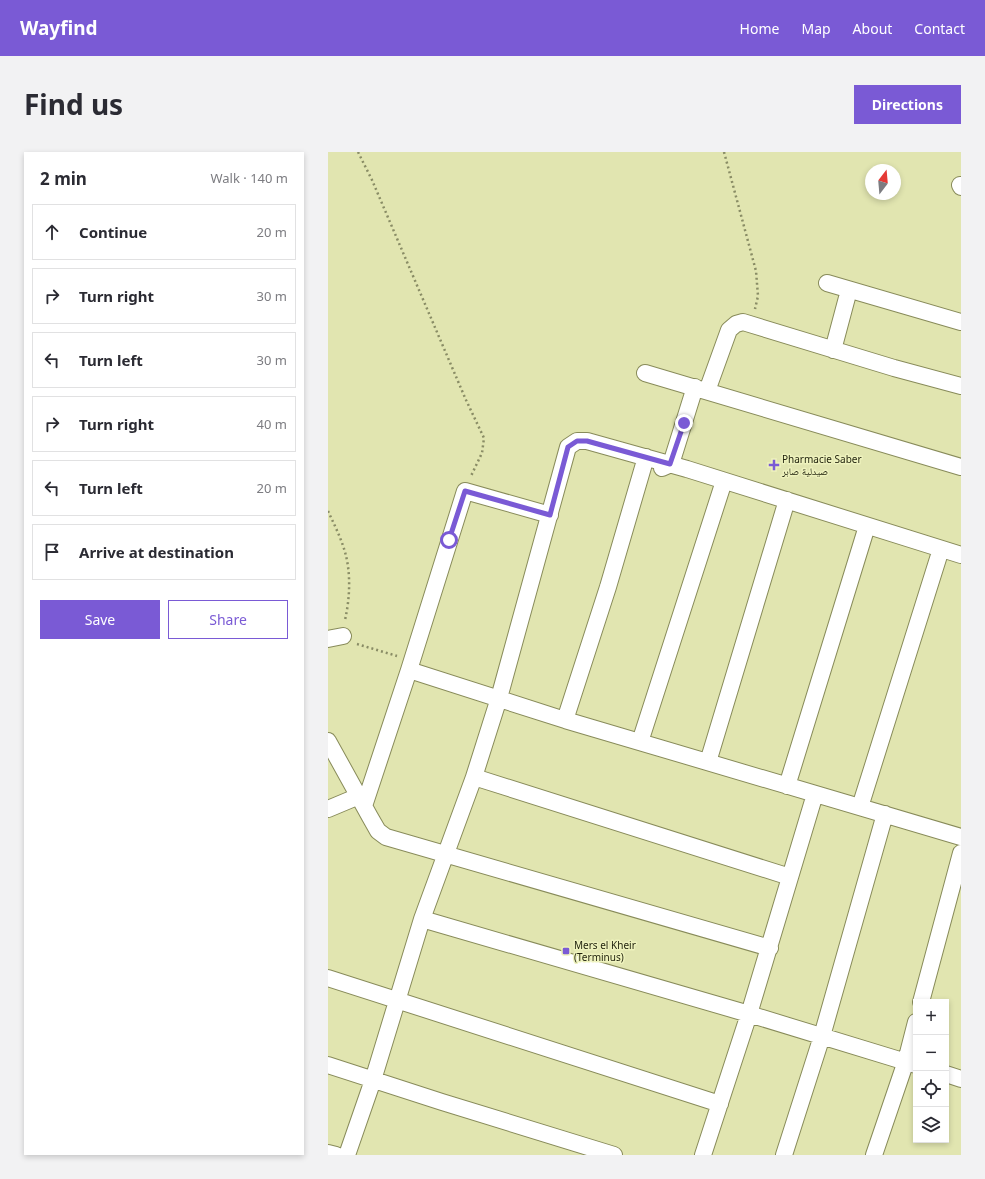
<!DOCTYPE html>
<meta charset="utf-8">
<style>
:root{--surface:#fff;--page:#f2f2f3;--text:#2b2b33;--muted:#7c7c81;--line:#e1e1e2;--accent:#7a5ad5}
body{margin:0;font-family:"Noto Sans","Noto Naskh Arabic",sans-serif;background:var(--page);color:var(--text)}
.controls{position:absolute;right:12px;bottom:12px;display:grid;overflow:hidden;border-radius:0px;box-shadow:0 2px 6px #0003}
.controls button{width:36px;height:36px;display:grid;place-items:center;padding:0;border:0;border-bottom:1px solid var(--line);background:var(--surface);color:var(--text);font:20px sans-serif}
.compass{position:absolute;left:537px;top:12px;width:36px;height:36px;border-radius:50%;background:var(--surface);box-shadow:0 2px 6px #0003;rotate:16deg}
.stop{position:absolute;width:12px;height:12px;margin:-9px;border:3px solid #7a5ad5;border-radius:50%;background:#fff}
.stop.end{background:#7a5ad5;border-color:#fff;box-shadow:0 1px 4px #0008}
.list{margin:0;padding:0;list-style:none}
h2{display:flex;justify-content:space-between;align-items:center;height:52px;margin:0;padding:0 16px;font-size:17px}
h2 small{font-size:13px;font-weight:400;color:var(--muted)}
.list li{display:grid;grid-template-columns:26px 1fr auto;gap:12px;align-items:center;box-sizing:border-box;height:56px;margin:0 8px 8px;padding:0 8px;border:1px solid var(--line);border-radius:0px}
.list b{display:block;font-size:15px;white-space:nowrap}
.list em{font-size:13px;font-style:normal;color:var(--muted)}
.actions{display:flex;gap:8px;padding:12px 16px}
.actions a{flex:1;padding:9px 0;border:1px solid var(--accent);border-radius:0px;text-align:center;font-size:14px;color:var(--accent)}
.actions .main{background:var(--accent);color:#fff}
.icon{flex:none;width:22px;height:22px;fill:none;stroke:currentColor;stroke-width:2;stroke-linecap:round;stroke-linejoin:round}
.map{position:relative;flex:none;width:633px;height:1003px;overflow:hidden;border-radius:0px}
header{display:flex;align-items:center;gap:24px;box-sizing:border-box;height:56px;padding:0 20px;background:var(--accent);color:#fff}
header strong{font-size:19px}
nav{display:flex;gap:22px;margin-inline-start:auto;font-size:14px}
.intro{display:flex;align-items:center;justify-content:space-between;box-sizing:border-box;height:96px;padding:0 24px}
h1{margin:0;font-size:28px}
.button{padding:10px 18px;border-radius:0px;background:var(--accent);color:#fff;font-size:14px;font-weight:700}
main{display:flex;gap:24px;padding:0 24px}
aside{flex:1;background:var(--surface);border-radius:0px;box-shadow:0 2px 6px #0003}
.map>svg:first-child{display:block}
</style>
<header>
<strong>Wayfind</strong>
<nav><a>Home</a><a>Map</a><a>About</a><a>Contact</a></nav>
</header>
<div class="intro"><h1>Find us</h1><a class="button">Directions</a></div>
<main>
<aside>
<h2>2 min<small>Walk · 140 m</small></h2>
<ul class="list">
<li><svg class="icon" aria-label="ahead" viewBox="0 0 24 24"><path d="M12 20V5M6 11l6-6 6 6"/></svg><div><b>Continue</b></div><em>20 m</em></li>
<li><svg class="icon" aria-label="right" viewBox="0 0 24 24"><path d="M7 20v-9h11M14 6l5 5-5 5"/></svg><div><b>Turn right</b></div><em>30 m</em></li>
<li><svg class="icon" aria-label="left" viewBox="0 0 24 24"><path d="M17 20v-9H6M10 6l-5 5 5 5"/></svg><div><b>Turn left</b></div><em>30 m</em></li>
<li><svg class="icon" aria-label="right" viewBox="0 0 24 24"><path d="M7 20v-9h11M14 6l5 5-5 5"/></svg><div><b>Turn right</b></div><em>40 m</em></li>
<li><svg class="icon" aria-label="left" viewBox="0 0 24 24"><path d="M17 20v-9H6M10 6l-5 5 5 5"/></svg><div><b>Turn left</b></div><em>20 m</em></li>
<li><svg class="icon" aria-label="arrive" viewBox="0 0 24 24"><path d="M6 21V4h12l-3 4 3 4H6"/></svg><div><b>Arrive at destination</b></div></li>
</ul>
<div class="actions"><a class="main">Save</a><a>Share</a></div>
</aside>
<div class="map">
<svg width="633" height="1003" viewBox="0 0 633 1003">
<rect width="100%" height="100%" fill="#e1e5b0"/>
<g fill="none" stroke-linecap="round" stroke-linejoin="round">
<defs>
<path id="minor" d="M 632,33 L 633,35
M 499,131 L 633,170
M 505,198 L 521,138
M 317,221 L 633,315
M 379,239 L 401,178 L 408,172 L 415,170 L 566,216 L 633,234
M 334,316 L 343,312 L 367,235
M 0,487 L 15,484
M 81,518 L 237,568 L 633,685
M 237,568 L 280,435 L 318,305
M 0,589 L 42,665 L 50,679 L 58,685 L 442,796
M 312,590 L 396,329
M 380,610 L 459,348
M 146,625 L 462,725
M 459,634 L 539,374
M 36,654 L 81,518 L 137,339 L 222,363
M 532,655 L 613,397
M 0,657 L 31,644
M 94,767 L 421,862 L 588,913
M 0,826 L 392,952
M 593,850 L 633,701
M 0,913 L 114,950 L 286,1003
M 618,922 L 633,927
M 0,1001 L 8,1003
M 19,1003 L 45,928 L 94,767 L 146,625 L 171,546 L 240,295 L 249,289 L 259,289 L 359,317 L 633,403
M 375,1003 L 421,862 L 487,642
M 456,1003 L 494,884 L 557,662
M 546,1003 L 578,909 L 588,870"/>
</defs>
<use href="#minor" stroke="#888b5a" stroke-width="18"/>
<path stroke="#898c65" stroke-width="2.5" stroke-dasharray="2 3" stroke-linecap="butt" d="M 30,0 L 44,28 L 138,248 L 156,286 L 154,301 L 143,324
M 396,0 L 428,119 L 430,144 L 427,157
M 0,359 C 6,372 13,386 17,400 C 23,421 22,446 17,468
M 29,492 L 69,504"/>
<use href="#minor" stroke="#fff" stroke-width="16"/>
</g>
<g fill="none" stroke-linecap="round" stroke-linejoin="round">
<path stroke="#7a5ad5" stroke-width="5" d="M 121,388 L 137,339 L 222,363 L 240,295 L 249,289 L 259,289 L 342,312 L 356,271"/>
</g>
<g fill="#7a5ad5" stroke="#eef2bd" stroke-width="1.5">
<path d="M444 307h4v4h4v4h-4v4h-4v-4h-4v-4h4z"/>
<rect x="234" y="795" width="8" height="8" rx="2"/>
</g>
<g text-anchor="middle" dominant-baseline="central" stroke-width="3" stroke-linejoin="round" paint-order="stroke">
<g font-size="10" fill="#1e200b" stroke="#eef2bd" text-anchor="start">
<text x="454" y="307">Pharmacie Saber<tspan x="454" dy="12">صيدلية صابر</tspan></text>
<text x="246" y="793">Mers el Kheir<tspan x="246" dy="12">(Terminus)</tspan></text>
</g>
</g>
</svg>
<div class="controls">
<button>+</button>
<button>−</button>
<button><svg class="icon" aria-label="locate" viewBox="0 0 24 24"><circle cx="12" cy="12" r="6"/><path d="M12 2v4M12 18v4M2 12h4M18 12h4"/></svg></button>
<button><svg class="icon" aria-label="layers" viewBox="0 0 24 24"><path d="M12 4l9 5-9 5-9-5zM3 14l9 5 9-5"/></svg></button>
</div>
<svg class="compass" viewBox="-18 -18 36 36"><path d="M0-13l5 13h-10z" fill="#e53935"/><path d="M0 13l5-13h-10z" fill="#7c7c81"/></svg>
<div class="stop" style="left:121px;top:388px"></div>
<div class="stop end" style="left:356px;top:271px"></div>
</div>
</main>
